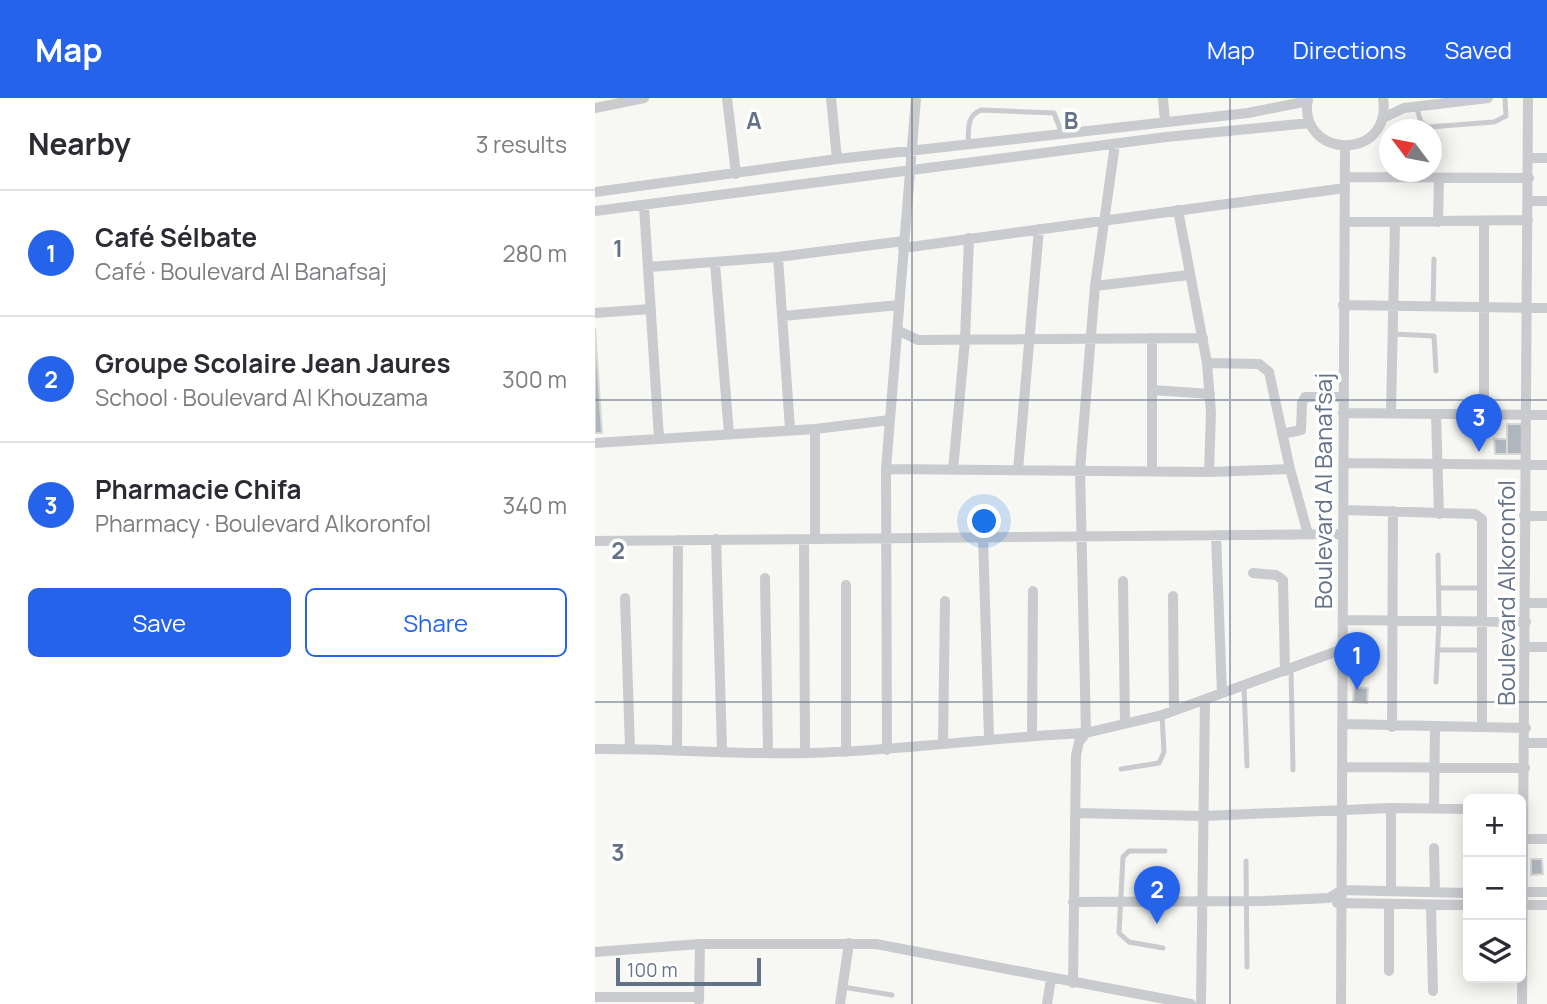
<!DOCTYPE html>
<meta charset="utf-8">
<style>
:root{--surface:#fff;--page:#f7f7f7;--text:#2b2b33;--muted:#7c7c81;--line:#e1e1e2;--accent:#2563eb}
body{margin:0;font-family:Manrope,sans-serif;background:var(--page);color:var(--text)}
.controls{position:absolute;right:21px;bottom:21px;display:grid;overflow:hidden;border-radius:10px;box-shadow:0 4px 18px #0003}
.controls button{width:63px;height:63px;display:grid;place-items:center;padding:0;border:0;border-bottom:2px solid var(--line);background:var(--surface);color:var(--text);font:35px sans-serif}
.compass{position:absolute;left:784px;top:21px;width:63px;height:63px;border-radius:50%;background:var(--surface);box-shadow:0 4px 18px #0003;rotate:302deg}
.scale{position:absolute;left:21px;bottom:18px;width:145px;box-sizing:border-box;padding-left:7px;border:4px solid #637287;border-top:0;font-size:19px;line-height:24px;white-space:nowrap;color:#637287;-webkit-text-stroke:5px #fff;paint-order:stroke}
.you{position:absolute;left:390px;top:424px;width:24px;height:24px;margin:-18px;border:5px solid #fff;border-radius:50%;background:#1a73e8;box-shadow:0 0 0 10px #1a73e833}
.badge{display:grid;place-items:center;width:46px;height:46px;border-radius:50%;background:var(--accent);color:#fff;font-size:23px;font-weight:700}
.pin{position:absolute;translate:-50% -58px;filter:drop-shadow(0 2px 4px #0008)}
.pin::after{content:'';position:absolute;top:37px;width:24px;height:21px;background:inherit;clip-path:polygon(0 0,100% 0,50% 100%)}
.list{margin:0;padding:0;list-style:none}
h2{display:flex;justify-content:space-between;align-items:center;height:91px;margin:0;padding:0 28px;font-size:30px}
h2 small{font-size:23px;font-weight:400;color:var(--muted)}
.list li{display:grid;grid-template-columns:46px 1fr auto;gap:21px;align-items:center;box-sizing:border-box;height:126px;padding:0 28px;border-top:2px solid var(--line)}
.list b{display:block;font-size:26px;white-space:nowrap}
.list p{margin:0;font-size:23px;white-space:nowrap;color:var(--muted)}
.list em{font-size:23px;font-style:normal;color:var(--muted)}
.actions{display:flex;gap:14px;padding:21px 28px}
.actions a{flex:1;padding:16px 0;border:2px solid var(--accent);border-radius:10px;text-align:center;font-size:24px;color:var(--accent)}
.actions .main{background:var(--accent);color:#fff}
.icon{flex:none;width:38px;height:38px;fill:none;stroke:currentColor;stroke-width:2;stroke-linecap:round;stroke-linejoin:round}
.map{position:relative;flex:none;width:952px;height:906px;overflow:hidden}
header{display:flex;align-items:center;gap:42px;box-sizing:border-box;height:98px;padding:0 35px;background:var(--accent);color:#fff}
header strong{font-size:33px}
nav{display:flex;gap:38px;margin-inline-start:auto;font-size:24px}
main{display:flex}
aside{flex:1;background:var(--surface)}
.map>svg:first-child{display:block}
</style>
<header>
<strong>Map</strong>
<nav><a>Map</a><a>Directions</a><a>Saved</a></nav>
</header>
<main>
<aside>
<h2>Nearby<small>3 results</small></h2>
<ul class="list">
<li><span class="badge">1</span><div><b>Café Sélbate</b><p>Café · Boulevard Al Banafsaj</p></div><em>280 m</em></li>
<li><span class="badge">2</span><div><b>Groupe Scolaire Jean Jaures</b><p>School · Boulevard Al Khouzama</p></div><em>300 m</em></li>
<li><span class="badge">3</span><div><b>Pharmacie Chifa</b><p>Pharmacy · Boulevard Alkoronfol</p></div><em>340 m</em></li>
</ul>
<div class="actions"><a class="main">Save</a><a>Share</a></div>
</aside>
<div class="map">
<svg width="952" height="906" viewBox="0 0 952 906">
<rect width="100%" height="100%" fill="#f7f7f3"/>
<path fill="#afb6bd" stroke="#d8d9d6" stroke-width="2" d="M 0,230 L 7,335 L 0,335 Z
M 912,326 L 927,326 L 927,356 L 912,356 Z
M 899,341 L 912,341 L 912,356 L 900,356 Z
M 759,589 L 773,590 L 772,605 L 758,604 Z
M 936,761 L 947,761 L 948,776 L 936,777 Z"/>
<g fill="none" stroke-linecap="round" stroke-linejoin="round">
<path stroke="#c9cbcf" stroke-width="5" d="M 821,8 L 826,24 L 834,29 L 899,24 L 911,18 L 910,0
M 373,46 C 374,32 371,18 386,12 L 459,15 L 467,36
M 838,209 L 839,161
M 798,236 L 839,238 L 841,273
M 844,490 L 886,490
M 843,552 L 886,552
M 696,570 L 698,672
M 841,584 L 844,523 L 843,457
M 649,588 L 652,668
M 526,671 L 564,665 L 569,654 L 567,617
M 651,763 L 652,869
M 568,850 L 534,844 L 524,835 L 528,759 L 534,753 L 570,753
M 248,889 L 297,897"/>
<path stroke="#c9cbcf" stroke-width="10" d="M 132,0 L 141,76
M 236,0 L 242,61
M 568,0 L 570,24
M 713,0 C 701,61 798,65 788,0
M 0,10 L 49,0
M 788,20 L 809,10 L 893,0
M 934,60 L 952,60
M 750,79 L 934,80
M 0,94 L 242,61 L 653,15 L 713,3
M 934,103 L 952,103
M 49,108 L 64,340
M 583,112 L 612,265 L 616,315 L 614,374
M 0,113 L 571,39 L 715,25
M 750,124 L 933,122
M 843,124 L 844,80
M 889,124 L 889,317
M 308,150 L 750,90
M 183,159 L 195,331
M 120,165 L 134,336
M 54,169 L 183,159 L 309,143
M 500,188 L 594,177
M 748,207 L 952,210
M 0,215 L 56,211
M 188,218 L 304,207
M 304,233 L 323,242 L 608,240
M 557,240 L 557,372
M 612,265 L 664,266 L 674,274 L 695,371 L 713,436
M 557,292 L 615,296
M 748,315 L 952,317
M 796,315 L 800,124
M 841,317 L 844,416
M 687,336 L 706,332 L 707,305 L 710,299 L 748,299
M 0,345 L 220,331 L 295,322
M 750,365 L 952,367
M 291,371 L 614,374 L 695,371
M 358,372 L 370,242 L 374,140
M 423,372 L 444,131
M 749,412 L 880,416 L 887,421 L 887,629
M 929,418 L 952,418
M 621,437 L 627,595
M 388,439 L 394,640
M 121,441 L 127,652
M 209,441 L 210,655
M 220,441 L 220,331
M 0,443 L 748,436
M 658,475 L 681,477 L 688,482 L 690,573
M 170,480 L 173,654
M 528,483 L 530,625
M 251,487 L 251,654
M 578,498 L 579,613
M 30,500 L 35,650
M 931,505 L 952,505
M 749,522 L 931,524
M 931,549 L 952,549
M 750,626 L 931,630
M 797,629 L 798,413
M 437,637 L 438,493
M 931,645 L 952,645
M 348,646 L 350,503
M 0,651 C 71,650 143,657 214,655 C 306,653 398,639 491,635 L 485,372 L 500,188 L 520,46
M 82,651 L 83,442
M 292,652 L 291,371 L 321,0
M 748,669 L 930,670
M 839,711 L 840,629
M 481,715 L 608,718 L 796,710 L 873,711
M 929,741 L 952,741
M 839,750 L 840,794
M 796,793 L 796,710
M 926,794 L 952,794
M 478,804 L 668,803 L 734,800 L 747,792 L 873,795
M 742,805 L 873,807
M 794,807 L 794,873
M 926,807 L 952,807
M 836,808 L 838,893
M 0,854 L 105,846 L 281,846 L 596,906
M 478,885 L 481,657 L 484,644 L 491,635 L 567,617 L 748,551
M 0,899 L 104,899
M 104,903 L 105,846
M 245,906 L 254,845
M 452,906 L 456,881
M 606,906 L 610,602
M 746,906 L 750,48
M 927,906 L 933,0"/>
</g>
<path fill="none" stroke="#637287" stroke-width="2" stroke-opacity="0.55" d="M 317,0 L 317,906M 635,0 L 635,906M 0,302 L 952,302M 0,604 L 952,604"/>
<g text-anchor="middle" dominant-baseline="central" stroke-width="7" stroke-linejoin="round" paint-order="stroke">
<g font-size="24" fill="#637287" stroke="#fff">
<text transform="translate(727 393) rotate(-90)">Boulevard Al Banafsaj</text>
<text transform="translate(910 495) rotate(-90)">Boulevard Alkoronfol</text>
</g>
</g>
<g font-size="23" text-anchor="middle" font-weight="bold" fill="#637287" stroke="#fff" stroke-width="7" stroke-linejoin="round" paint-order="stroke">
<text x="159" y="31">A</text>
<text x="476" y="31">B</text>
<text x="23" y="159">1</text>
<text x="23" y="461">2</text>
<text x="23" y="763">3</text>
</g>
</svg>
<div class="controls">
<button>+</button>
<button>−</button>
<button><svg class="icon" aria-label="layers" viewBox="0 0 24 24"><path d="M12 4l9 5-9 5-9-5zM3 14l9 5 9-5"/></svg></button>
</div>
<svg class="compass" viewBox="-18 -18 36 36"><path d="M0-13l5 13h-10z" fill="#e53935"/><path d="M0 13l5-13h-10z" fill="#7c7c81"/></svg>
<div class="scale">100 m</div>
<div class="you"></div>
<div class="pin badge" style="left:762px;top:592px">1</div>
<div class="pin badge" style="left:562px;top:826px">2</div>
<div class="pin badge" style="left:884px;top:354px">3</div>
</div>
</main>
